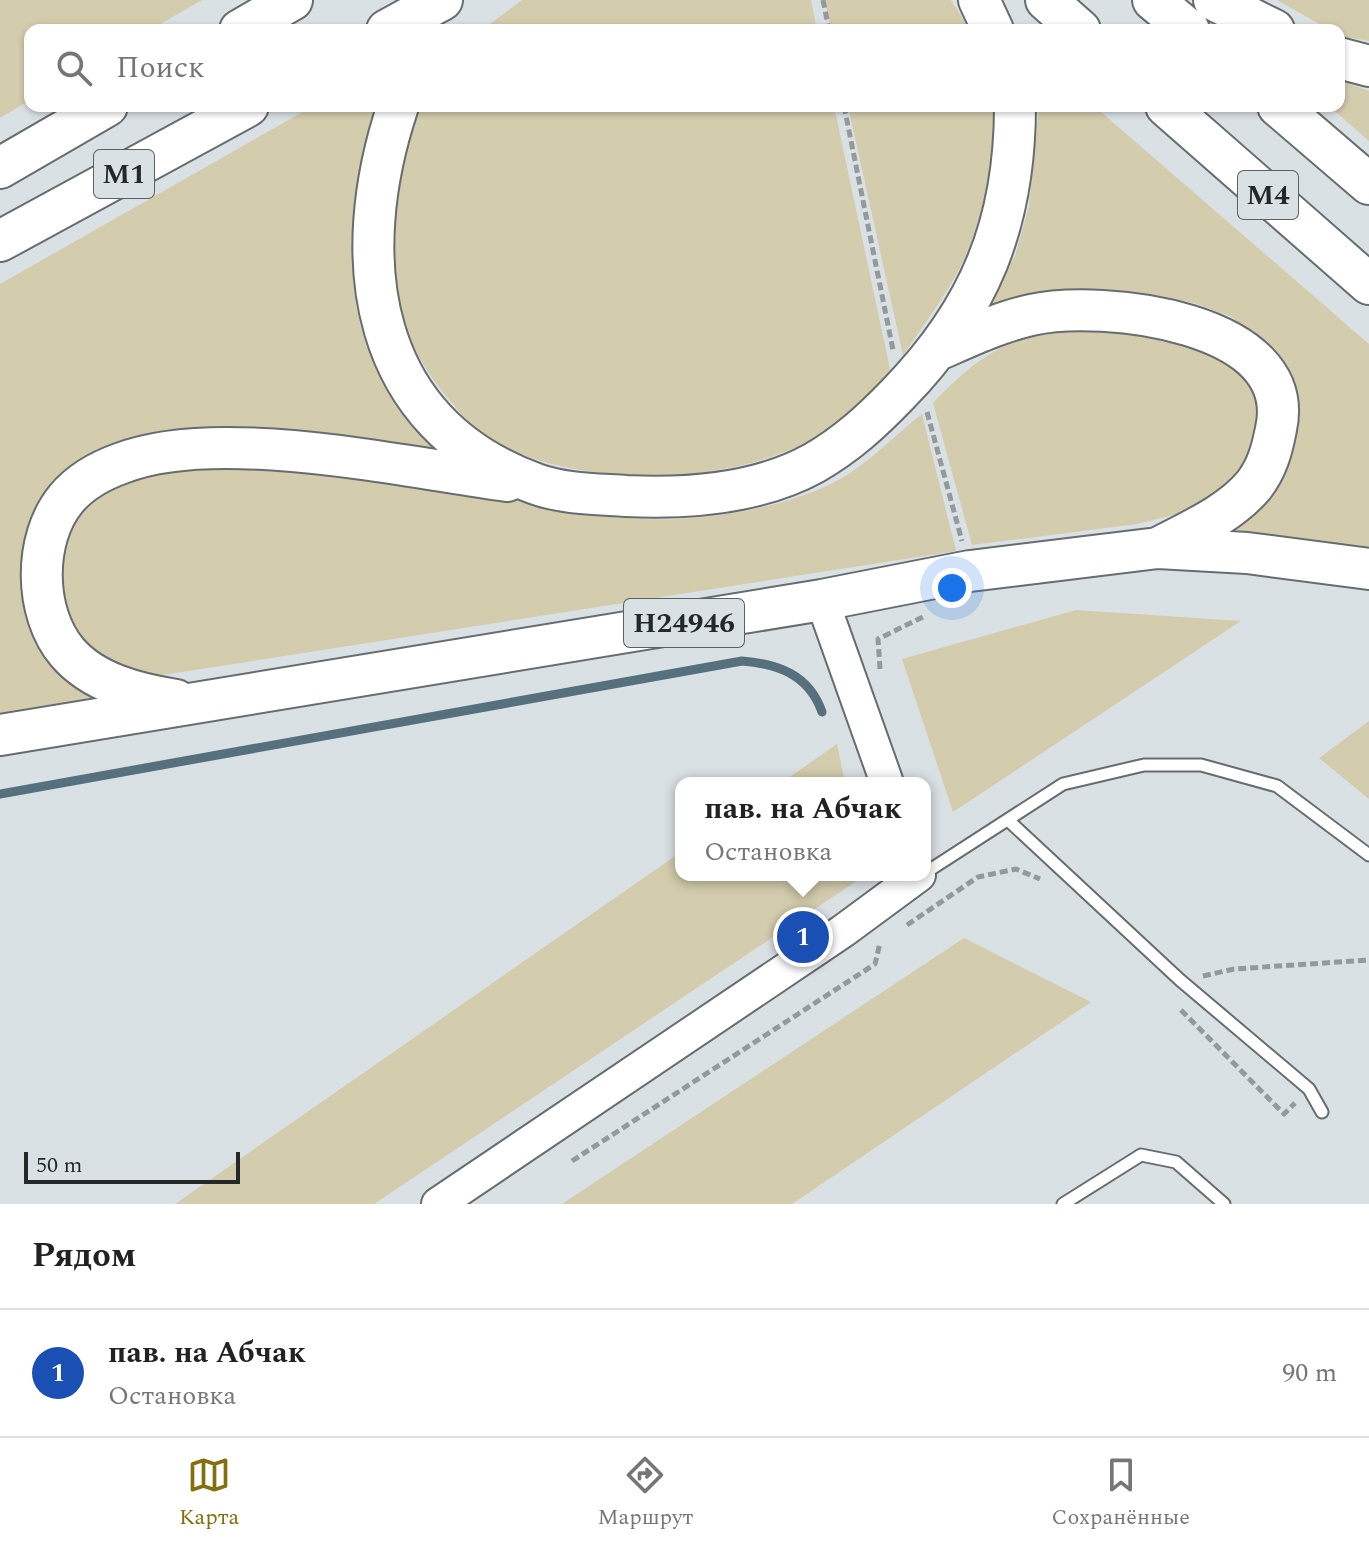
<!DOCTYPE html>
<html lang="ru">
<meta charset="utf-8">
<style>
:root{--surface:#fff;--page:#f2f2f2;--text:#222;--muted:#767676;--line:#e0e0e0;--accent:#836f0e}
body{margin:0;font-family:Spectral,serif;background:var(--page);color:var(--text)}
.scale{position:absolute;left:24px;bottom:20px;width:216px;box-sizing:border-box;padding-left:8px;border:4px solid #252829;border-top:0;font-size:22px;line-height:28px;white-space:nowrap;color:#252829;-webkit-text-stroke:6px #dae1e4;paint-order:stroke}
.you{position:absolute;left:952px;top:588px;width:28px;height:28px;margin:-20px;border:6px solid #fff;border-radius:50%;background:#1a73e8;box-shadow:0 0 0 12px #1a73e833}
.badge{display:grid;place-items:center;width:52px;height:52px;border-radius:50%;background:var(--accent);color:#fff;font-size:26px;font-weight:700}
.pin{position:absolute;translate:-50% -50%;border:4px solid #fff;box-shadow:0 2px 8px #0006}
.popup{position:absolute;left:675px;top:777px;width:256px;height:104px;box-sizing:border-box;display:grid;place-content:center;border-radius:16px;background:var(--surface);filter:drop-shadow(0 2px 6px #0005);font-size:26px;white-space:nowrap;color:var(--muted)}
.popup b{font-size:30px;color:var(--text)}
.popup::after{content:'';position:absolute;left:50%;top:100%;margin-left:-16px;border:16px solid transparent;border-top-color:var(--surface)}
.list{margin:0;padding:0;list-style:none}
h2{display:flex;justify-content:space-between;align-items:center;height:104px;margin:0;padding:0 32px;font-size:34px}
h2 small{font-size:26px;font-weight:400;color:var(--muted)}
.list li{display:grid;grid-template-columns:52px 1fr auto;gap:24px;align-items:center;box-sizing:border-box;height:128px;padding:0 32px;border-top:2px solid var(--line)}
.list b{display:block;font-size:30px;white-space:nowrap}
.list p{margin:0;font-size:26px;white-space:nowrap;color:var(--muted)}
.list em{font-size:26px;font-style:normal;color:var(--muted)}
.icon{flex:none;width:44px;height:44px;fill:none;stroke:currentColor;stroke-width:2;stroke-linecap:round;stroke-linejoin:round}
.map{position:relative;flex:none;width:1369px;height:1204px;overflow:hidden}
.search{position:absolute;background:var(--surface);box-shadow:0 2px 6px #0004;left:24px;right:24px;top:24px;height:88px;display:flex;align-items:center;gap:20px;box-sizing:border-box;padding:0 28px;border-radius:16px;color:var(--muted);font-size:30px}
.sheet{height:232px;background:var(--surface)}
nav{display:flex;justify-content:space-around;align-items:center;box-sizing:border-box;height:112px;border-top:2px solid var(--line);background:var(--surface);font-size:22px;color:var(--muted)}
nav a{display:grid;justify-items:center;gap:4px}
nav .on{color:var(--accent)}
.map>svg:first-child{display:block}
</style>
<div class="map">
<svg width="1369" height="1204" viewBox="0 0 1369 1204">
<rect width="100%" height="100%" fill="#dae1e4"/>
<path fill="#d3ccad" d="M 0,0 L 202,0 L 150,30 L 30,30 L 30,100 L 0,118 Z
M 522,0 L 811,0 L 817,30 L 482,30 Z
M 825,0 L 951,0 L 970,30 L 831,30 Z
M 1277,0 L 1369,0 L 1369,41 L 1340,36 L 1339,30 L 1330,30 Z
M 1339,80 L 1369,91 L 1369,141 L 1329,106 L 1339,106 Z
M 313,106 L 377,106 C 357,184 337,276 370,354 C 385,390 411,420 435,451 L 258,432 L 56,487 L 60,668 L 99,701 L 0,716 L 0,284 Z
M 421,106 L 834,106 L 890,369 C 877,385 862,404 845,418 C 760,489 569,495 478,432 C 469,425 461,414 454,405 C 416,364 391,309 389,252 C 389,235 394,216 396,198 C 401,162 405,139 421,106 Z
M 848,106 L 996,106 C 996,130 998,157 993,180 C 979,248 942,300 903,355 Z
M 1039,106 L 1094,106 L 1369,344 L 1369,549 L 1205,537 L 1269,493 L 1259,344 L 1232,317 L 1194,303 L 1143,295 L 1055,293 L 975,318 L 1015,256 L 1029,206 Z
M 1098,329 L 1195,343 L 1247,371 L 1262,418 L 1245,468 L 1224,492 L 1174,515 L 1137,524 L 972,545 L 933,403 C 987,347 1019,330 1098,329 Z
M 922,414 L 956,551 L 156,676 C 128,670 81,661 70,629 C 50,572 61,499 128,479 C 186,462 248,468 308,474 C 361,480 416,485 470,492 C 540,503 608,523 679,519 C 731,516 796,504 842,478 C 870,462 896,434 922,414 Z
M 1076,610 L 1241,621 L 953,812 L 902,659 Z
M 1369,721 L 1369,799 L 1319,758 Z
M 837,744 L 845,783 L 781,783 Z
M 681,852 L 681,875 L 864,876 L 374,1204 L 175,1204 Z
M 964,938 L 1091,1002 L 792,1204 L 562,1204 Z"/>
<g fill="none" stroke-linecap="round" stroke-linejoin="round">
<path stroke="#56707e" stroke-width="9" d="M 0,794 L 742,661 C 779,664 809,675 822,712"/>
<defs>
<path id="lane" d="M 1009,821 L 1180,980 L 1309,1089 L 1322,1112
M 925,873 L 1063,784 L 1144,765 L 1201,765 L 1277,786 L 1369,855
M 1063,1204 L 1141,1155 L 1176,1162 L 1224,1204"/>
<path id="secondary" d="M 822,600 L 887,783
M 438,1204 L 843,931 L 919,875"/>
<path id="highway" d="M 979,0 L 993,30
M 1046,0 L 1080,30
M 1153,0 L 1189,30
M 1214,0 L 1274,30
M 240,30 L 292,0
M 387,30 L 442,0
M 1339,58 L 1369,66
M 398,106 C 347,258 367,423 536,484 C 563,494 598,494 626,496 C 689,499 758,494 814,463 C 847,444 872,421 898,394 C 980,310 1015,223 1015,106
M 1166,106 L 1369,284
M 1278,106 L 1369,184
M 0,168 L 107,106
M 0,241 L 248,106
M 940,349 C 970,336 1000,322 1031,315 C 1102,299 1300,321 1276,429 C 1272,450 1267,468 1254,485 C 1230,514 1190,531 1158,548
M 176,700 C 138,694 93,683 67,652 C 34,613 33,539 66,499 C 80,482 102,470 122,463 C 218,426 403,467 507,481
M 0,735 L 822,600 L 970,571 L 1158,548 L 1247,553 L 1369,569"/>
</defs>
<use href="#lane" stroke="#666c70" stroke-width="15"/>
<use href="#secondary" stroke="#666c70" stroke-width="36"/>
<use href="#highway" stroke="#666c70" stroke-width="44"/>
<path stroke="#94999c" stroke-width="5" stroke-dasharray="8 4" stroke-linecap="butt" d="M 823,0 L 829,30
M 844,106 L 893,350
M 927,412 L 962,541
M 880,669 L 878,639 L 925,616
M 907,925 L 978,877 L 1016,869 L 1040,879
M 1203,976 L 1234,969 L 1369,960
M 1181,1010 L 1284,1114 L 1295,1103
M 572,1161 L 875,964 L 880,943"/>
<use href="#lane" stroke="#fff" stroke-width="11"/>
<use href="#secondary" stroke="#fff" stroke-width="32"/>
<use href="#highway" stroke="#fff" stroke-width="40"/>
</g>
<g text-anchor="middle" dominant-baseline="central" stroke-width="8" stroke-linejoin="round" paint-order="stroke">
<g fill="#dae1e4" stroke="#5b6061" stroke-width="2">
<rect x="94" y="150" width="60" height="48" rx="6"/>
<rect x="1238" y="171" width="60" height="48" rx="6"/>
<rect x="624" y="599" width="120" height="48" rx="6"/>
</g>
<g font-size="28" font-weight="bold" fill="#252829">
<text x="124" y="174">М1</text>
<text x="1268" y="195">М4</text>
<text x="684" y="623">Н24946</text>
</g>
</g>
</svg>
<div class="scale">50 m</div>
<div class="you"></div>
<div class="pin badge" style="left:803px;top:937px;background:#1a4fb4">1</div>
<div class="popup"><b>пав. на Абчак</b>Остановка</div>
<div class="search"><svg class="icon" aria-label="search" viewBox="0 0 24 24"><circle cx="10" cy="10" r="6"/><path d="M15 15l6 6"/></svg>Поиск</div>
</div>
<section class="sheet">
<h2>Рядом<small></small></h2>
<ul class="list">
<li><span class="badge" style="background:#1a4fb4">1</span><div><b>пав. на Абчак</b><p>Остановка</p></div><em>90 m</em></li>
</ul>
</section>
<nav>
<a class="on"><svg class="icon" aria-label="map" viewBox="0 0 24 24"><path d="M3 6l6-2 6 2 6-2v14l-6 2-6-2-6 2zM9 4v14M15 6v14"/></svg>Карта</a>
<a><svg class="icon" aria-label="directions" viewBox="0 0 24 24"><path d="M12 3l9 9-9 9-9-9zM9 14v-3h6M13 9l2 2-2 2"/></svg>Маршрут</a>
<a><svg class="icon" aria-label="saved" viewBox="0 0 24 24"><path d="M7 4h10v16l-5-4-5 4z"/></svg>Сохранённые</a>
</nav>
